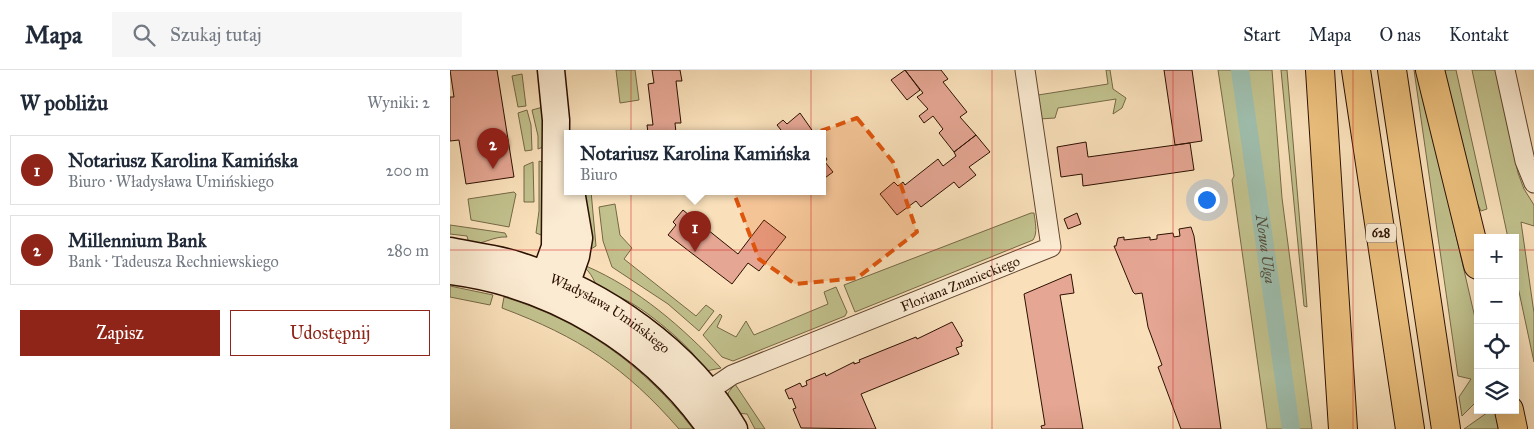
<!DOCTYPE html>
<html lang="pl">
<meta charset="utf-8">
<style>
:root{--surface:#fff;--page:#f6f6f7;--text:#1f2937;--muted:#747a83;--line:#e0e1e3;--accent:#8f2418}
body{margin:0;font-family:"IM FELL Great Primer",serif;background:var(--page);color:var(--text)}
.controls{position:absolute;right:15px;bottom:15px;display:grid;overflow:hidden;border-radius:0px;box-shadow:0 5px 20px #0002}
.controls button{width:45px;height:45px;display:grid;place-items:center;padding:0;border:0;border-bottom:1px solid var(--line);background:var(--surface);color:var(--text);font:25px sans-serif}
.you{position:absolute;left:756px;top:129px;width:18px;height:18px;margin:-12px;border:4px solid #fff;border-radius:50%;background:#1a73e8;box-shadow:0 0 0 8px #1a73e833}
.badge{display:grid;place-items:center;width:32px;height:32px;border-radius:50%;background:var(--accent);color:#fff;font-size:16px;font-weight:700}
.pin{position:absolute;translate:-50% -41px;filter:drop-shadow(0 1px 2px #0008)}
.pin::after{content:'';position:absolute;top:26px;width:18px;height:15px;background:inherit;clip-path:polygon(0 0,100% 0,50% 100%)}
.popup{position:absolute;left:114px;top:60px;width:262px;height:65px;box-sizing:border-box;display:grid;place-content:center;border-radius:0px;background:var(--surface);filter:drop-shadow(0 1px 4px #0005);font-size:16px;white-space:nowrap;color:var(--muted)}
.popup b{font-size:19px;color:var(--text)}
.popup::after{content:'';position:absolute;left:50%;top:100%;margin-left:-10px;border:10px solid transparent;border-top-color:var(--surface)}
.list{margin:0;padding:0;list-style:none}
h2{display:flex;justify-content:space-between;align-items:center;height:65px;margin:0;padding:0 20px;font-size:21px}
h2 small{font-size:16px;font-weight:400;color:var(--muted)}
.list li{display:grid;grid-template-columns:32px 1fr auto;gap:15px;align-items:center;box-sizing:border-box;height:70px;margin:0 10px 10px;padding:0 10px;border:1px solid var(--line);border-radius:0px}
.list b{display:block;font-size:19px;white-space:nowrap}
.list p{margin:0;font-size:16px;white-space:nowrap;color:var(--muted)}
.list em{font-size:16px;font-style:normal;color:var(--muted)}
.actions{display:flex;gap:10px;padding:15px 20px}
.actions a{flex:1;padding:11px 0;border:1px solid var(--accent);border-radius:0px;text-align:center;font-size:18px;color:var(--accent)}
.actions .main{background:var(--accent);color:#fff}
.icon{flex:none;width:28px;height:28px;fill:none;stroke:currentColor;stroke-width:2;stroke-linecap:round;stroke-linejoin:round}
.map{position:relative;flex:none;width:1084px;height:359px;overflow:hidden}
header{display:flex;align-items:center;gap:30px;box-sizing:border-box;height:70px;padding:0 25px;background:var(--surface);border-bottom:1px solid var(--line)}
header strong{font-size:24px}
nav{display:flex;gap:28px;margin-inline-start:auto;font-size:18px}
.search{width:350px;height:45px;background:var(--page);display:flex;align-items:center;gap:12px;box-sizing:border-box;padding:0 18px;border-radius:0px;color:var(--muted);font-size:19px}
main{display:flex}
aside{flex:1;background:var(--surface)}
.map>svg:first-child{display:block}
</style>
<header>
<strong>Mapa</strong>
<div class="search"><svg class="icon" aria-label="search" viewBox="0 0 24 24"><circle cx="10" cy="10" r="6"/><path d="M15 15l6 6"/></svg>Szukaj tutaj</div>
<nav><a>Start</a><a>Mapa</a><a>O nas</a><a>Kontakt</a></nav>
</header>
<main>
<aside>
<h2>W pobliżu<small>Wyniki: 2</small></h2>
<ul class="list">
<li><span class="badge">1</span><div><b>Notariusz Karolina Kamińska</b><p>Biuro · Władysława Umińskiego</p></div><em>200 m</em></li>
<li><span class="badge">2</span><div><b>Millennium Bank</b><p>Bank · Tadeusza Rechniewskiego</p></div><em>280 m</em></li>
</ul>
<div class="actions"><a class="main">Zapisz</a><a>Udostępnij</a></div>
</aside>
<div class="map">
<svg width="1084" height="359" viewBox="0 0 1084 359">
<rect width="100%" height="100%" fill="#f9e0ba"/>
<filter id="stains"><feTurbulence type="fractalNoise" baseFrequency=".004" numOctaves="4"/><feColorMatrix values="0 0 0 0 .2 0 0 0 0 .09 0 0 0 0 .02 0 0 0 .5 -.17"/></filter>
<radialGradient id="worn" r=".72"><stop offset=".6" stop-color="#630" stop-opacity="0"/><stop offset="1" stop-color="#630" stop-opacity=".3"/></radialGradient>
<path fill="#c1c18d" stroke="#766846" d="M 166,0 L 185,0 L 189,30 L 170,33 Z
M 656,0 L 660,0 L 663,19 L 676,28 L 672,38 L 663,44 L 666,29 L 608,38 L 605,48 L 589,49 L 588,25 L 658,14 Z
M 768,0 L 784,0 L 836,359 L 817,359 L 782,110 L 784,106 Z
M 795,0 L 822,0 L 832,128 L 862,359 L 846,359 Z
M 831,0 L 837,0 L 857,237 L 854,236 Z
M 964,0 L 968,0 L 1028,261 L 1028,330 L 1012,346 L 1009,327 L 1021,309 L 1008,306 Z
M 991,0 L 1006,0 L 1037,139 L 1031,141 L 1017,112 Z
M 1022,0 L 1047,0 L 1068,103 L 1074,119 L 1084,135 L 1084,156 L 1071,152 L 1084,243 L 1084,292 L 1065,203 L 1065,168 L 1058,168 Z
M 72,4 L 76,36 L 68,37 L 62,6 Z
M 93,37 L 93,77 L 88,79 L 88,66 L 82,40 Z
M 77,40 L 81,55 L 82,80 L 75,81 L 68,43 Z
M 89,91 L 95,93 L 99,168 L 86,163 L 89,141 Z
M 83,92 L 84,132 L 74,132 L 74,96 Z
M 129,121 L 141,121 L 146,176 L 134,183 Z
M 64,122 L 66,124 L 59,157 L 21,150 L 18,129 Z
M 165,134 L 170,165 L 182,178 L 174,189 L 246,246 L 256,235 L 264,241 L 249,261 L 218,234 L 162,197 L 153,171 L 149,137 Z
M 581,143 L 584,143 C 585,151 588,163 583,170 L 405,242 L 394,215 Z
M 0,155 L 55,163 L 57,167 C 43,166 33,175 19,174 L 17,166 L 0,164 Z
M 136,196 C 189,219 232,257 271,298 L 256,301 L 248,296 C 247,292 247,288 244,285 C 233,271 176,221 159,226 C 143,218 146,207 134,197 Z
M 0,216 L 43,225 L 40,235 L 0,227 Z
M 386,217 L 397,242 L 395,246 L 283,291 L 272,287 L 253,265 L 270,244 L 272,246 L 267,257 L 286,267 L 296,251 L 304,265 L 378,234 L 374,222 Z
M 54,227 C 131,250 195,296 243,359 L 229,359 C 175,297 129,267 52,238 Z
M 285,314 L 315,359 L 305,359 L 297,344 L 286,343 L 279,334 L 278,323 Z
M 1041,340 L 1047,340 L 1051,359 L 1014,359 Z"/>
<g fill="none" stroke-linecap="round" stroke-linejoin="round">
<path stroke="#9ebdac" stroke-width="18" id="s1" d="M 790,0 L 841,359"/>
</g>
<path fill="#e5a693" stroke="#2c1000" d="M 0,0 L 47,0 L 64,107 L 16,114 L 9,70 L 0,71 L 0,27 L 4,27 Z
M 202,0 L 230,0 L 232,11 L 226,11 L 231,53 L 225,53 L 226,63 L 198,63 L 197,55 L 203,55 L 198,14 L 204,13 Z
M 455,0 L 491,0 L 498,9 L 493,12 L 517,42 L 510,47 L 526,65 L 504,82 L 489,63 L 493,59 L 483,46 L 474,53 L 469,46 L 478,39 L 467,27 L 473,23 Z
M 455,0 L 470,20 L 457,30 L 441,10 Z
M 714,0 L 742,0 L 752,71 L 725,75 Z
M 350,43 L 364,63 L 328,63 L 331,60 L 327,55 L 333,50 L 337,54 Z
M 526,65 L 540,82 L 519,97 L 526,105 L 509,118 L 504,112 L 471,137 L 466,131 L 447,145 L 430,124 L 444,112 L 448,116 L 453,112 L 455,115 L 488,89 L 493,96 L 506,86 L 504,82 Z
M 636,72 L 638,87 L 740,73 L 744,100 L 633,116 L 632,104 L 611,107 L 607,77 Z
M 372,83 L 377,89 L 375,92 L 383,102 L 372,110 Z
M 233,140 L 246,151 L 249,148 L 255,153 L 253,156 L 288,184 L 314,150 L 336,167 L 309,201 L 298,193 L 282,214 L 218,165 L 226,155 L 223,152 Z
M 627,143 L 631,154 L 618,159 L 614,149 Z
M 741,157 L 744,166 L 771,359 L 731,359 L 708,297 L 712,295 L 698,257 L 692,223 L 685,224 L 683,222 L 664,176 L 666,176 L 668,168 L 674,167 L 674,170 L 700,167 L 700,170 L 707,169 L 707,165 L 723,163 L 724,167 L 730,166 L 729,159 Z
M 621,204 L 624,223 L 610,225 L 633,359 L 592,359 L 591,356 L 595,355 L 574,224 Z
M 502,252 L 513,271 L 511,272 L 512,276 L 506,278 L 509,284 L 411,324 L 426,359 L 351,358 L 343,339 L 346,338 L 342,328 L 339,329 L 335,320 L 350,313 L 352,317 L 357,315 L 356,311 L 375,303 L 376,306 L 404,292 L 404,294 L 410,292 L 409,290 L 466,267 L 467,269 Z"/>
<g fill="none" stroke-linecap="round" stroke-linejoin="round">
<defs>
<g id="street">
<path d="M 1055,0 L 1075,91 L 1084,113"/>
<path id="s2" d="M 257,322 L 282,305 L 601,177 L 575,0"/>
</g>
<g id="secondary">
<path id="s3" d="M 0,181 C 22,186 46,188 67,195 C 153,222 238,281 284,359"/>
<path d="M 0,201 C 104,214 201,273 261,359"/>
<path d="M 89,221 L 105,177 L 106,50 L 101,0"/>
<path d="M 111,229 L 126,186 L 129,168 L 121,121"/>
</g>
<path id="primary" d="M 870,0 L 893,359
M 906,0 L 960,359
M 942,0 L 996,359
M 980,0 L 1028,195
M 1059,340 L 1063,359"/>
</defs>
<use href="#street" stroke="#5f442e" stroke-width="21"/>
<use href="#secondary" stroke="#2c1000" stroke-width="29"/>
<use href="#primary" stroke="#2c1000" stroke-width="30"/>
<use href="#street" stroke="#fbebd2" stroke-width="19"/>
<use href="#secondary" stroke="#fbebd2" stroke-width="26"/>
<use href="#primary" stroke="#ecc07d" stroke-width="28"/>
</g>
<path fill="#df550b" fill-opacity="0.2" stroke="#df550b" stroke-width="4" stroke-dasharray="10 6" stroke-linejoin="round" d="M 407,48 L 443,92 L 467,162 L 407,208 L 345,214 L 309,189 L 282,118 L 329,76 Z"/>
<path fill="none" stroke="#d62828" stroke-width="1" stroke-opacity="0.55" d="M 181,0 L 181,359M 361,0 L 361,359M 542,0 L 542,359M 723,0 L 723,359M 903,0 L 903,359M 0,180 L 1028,180M 1065,180 L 1084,180"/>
<g text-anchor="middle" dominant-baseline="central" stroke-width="4" stroke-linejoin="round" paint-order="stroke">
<rect fill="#fbebd2" stroke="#6a523f" stroke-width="1" x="916" y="153.5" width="30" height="19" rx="4"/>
<g font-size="12" font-weight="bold" fill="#2c1000">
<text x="931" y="163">628</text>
</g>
<g font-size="14" fill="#2c1000" stroke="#fbebd2">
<text stroke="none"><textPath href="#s2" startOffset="276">Floriana Znanieckiego</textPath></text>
<text stroke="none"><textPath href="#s3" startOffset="174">Władysława Umińskiego</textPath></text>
</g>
<g font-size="15" font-style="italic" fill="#544d3c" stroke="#fbebd2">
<text stroke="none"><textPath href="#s1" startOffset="181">Nowa Ulga</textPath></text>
</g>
</g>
<rect width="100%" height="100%" filter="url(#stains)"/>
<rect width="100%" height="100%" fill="url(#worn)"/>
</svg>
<div class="controls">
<button>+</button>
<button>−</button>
<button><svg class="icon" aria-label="locate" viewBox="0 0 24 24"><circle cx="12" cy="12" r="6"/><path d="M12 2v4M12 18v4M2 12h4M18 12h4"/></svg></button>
<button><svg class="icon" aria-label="layers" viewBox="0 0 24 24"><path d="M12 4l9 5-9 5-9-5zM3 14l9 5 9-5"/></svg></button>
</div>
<div class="you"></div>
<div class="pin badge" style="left:245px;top:182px">1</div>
<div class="popup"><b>Notariusz Karolina Kamińska</b>Biuro</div>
<div class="pin badge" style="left:43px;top:99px">2</div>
</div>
</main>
